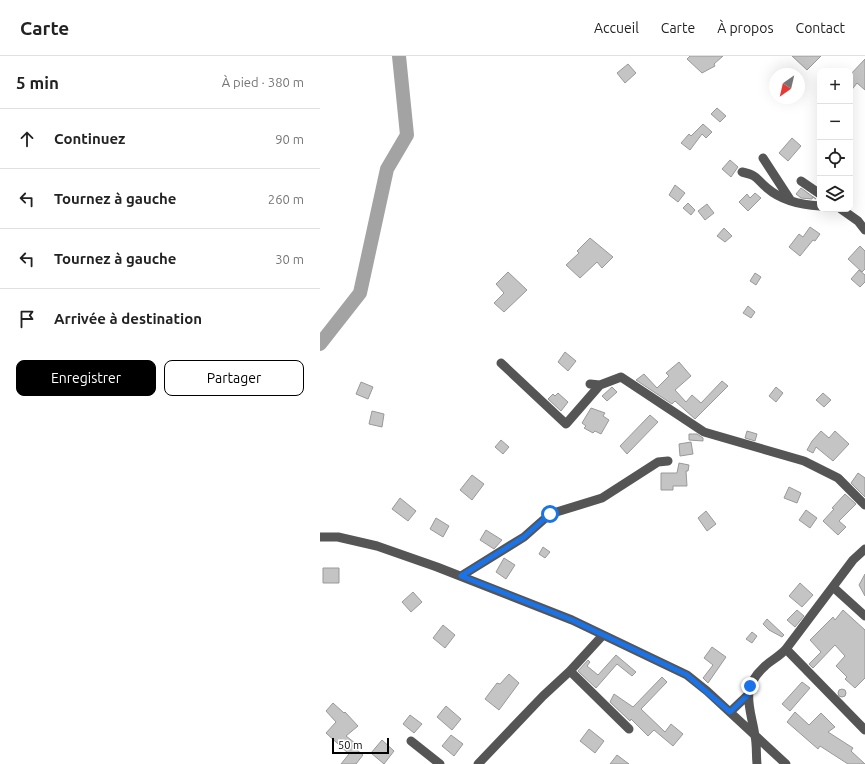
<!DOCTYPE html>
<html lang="fr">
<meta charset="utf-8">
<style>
:root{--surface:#fff;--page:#f2f2f2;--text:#222;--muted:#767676;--line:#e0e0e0;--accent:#000}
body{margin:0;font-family:Ubuntu,sans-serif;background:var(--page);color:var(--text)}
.controls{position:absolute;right:12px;top:12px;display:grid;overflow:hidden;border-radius:8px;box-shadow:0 4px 16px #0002}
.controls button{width:36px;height:36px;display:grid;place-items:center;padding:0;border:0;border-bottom:1px solid var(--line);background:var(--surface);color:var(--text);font:20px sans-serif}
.compass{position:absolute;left:449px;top:12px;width:36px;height:36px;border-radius:50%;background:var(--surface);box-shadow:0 4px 16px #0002;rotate:214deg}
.scale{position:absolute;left:12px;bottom:10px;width:57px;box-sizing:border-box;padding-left:4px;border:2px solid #000;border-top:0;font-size:11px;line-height:14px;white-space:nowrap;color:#000;-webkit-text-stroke:3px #fff;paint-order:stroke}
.stop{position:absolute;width:12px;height:12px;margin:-9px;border:3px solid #1a73e8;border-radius:50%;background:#fff}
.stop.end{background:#1a73e8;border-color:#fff;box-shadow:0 1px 4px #0008}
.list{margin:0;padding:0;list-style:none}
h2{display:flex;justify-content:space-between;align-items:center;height:52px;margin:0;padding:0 16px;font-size:17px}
h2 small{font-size:13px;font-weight:400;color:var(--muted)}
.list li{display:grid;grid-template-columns:26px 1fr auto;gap:12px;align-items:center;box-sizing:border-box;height:60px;padding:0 16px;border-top:1px solid var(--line)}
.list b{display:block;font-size:15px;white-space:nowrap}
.list em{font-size:13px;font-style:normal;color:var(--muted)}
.actions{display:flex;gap:8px;padding:12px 16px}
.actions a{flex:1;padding:9px 0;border:1px solid var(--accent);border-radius:8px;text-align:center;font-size:14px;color:var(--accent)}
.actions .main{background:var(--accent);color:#fff}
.icon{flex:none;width:22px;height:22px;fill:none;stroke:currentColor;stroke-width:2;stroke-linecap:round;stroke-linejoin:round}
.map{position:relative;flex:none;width:545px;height:708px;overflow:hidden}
header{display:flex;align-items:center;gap:24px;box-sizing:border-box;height:56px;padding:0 20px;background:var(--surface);border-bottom:1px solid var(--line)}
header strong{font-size:19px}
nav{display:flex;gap:22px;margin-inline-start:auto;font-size:14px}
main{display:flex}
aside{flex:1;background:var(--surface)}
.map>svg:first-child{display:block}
</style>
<header>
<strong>Carte</strong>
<nav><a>Accueil</a><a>Carte</a><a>À propos</a><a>Contact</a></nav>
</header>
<main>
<aside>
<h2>5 min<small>À pied · 380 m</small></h2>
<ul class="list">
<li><svg class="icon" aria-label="ahead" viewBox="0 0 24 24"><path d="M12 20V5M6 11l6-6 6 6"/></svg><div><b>Continuez</b></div><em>90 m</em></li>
<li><svg class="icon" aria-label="left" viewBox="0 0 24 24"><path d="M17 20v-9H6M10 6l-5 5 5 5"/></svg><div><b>Tournez à gauche</b></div><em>260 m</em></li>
<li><svg class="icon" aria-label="left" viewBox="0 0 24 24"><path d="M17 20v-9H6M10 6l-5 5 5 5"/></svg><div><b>Tournez à gauche</b></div><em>30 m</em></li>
<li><svg class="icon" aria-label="arrive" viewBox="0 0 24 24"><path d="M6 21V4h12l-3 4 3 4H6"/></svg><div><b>Arrivée à destination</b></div></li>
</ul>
<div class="actions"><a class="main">Enregistrer</a><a>Partager</a></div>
</aside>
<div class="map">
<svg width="545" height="708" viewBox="0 0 545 708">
<rect width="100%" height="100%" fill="#fff"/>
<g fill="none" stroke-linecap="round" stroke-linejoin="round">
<path stroke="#a3a3a3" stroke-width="14" d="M 0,288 L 40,237 L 67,113 L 87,79 L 79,0"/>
</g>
<path fill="#c4c4c4" stroke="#999" d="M 370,0 L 403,0 L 394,8 L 395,10 L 382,17 L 367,3 Z
M 472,0 L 501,0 L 487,14 Z
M 545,3 L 545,34 L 537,27 L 530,36 L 530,19 Z
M 308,8 L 316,17 L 305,27 L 297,17 Z
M 397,52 L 406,60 L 400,66 L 391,58 Z
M 383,68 L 392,76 L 386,82 L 382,78 L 370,94 L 361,87 L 369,78 L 371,80 Z
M 472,82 L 481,90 L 468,105 L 459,97 Z
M 410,104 L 418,111 L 411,121 L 402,113 Z
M 355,129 L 365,137 L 358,146 L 349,139 Z
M 481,132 L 496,143 L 493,141 L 492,143 L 481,142 L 476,138 Z
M 435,137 L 441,142 L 428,155 L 419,146 L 427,138 L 430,142 Z
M 368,147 L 375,154 L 371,159 L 363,152 Z
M 387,148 L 394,157 L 385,164 L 378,155 Z
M 490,171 L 500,178 L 495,185 L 493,184 L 480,200 L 469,191 L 479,178 L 483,181 Z
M 404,172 L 412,180 L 405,186 L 397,180 Z
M 270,182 L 293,201 L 282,212 L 277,206 L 260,222 L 246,209 L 259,197 L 257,195 Z
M 540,190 L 545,195 L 545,213 L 542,216 L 528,203 Z
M 539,214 L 545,219 L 545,226 L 540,231 L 531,223 Z
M 188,216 L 207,234 L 184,256 L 174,247 L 184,237 L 176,228 Z
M 435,217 L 441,221 L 436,229 L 430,225 Z
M 428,250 L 435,256 L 431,262 L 423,257 Z
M 245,296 L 256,305 L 248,315 L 238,306 Z
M 359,306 L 371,320 L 355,334 L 366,346 L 372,339 L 381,347 L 402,325 L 408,330 L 375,363 L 355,345 L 352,348 L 316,324 L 324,318 L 337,332 L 349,320 L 346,317 Z
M 41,326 L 53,331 L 48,343 L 36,338 Z
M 292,331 L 297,336 L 287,345 L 282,340 Z
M 456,331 L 463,337 L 456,346 L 449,340 Z
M 238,337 L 248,346 L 241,355 L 228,343 L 233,338 L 235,340 Z
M 503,337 L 511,344 L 504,351 L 496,344 Z
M 271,352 L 285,357 L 283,360 L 289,364 L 281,378 L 275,375 L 273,377 L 264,372 L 266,370 L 262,367 Z
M 52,355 L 64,358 L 62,371 L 49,368 Z
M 330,359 L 338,366 L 307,398 L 300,390 Z
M 427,375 L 437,378 L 435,385 L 425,382 Z
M 501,375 L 509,382 L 515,375 L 529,388 L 513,405 L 496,391 L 493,397 L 487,394 L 492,385 Z
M 369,378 L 377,378 L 383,382 L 383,385 L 369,384 Z
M 181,384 L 189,391 L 183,398 L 175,391 Z
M 371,386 L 373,398 L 360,400 L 359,388 Z
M 359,407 L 369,409 L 368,415 L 366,415 L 367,430 L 353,430 L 353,434 L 341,434 L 341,417 L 357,417 Z
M 538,417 L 545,422 L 545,441 L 531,427 Z
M 152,419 L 164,428 L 152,444 L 140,434 Z
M 469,431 L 481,437 L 477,447 L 464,442 Z
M 525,438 L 536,448 L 519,465 L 526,471 L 518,479 L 503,465 L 514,453 L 512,452 Z
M 80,442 L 96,455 L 88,465 L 72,453 Z
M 486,454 L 497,462 L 490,472 L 479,464 Z
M 386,455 L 396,468 L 387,475 L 378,462 Z
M 116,462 L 129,470 L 123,481 L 110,473 Z
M 166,474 L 182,484 L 174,493 L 160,484 Z
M 223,491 L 230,496 L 225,502 L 219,498 Z
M 184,502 L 195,509 L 186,523 L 176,516 Z
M 3,512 L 19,512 L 19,527 L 3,527 Z
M 545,518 L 545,540 L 539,529 Z
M 480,527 L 493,539 L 482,551 L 469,540 Z
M 93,536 L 102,546 L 91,556 L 82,546 Z
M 477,554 L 484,560 L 475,571 L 467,564 Z
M 523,554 L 545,574 L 545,622 L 535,632 L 525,623 L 527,621 L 516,610 L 525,600 L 515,589 L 493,612 L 489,608 L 501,596 L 490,584 L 513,561 L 515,564 Z
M 447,563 L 464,579 L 462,581 L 449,574 L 443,568 Z
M 123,569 L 135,579 L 125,592 L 113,582 Z
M 432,576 L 437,580 L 432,587 L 426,583 Z
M 392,591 L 406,601 L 388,627 L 383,622 L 393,609 L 384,602 Z
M 296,599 L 316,616 L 312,620 L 297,608 L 276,632 L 258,615 L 268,604 L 270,606 L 267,610 L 278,619 Z
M 189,618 L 199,627 L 179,654 L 165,643 L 177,627 L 180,628 Z
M 342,621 L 347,626 L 321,653 L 345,676 L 351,668 L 363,678 L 353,690 L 334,674 L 328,680 L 311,663 L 310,665 L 290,646 L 294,638 L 313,651 Z
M 482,626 L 490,632 L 470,655 L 462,648 Z
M518 637a4 4 0 1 1 8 0a4 4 0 1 1-8 0Z
M 13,647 L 24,657 L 25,656 L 38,670 L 26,680 L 35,687 L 32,690 L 43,699 L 36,708 L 21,708 L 29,698 L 6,677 L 16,666 L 6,655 Z
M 126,650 L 141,663 L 132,674 L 117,661 Z
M 475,656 L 489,669 L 501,657 L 515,671 L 508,676 L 533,692 L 531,695 L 545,708 L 528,708 L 500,690 L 498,693 L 467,666 Z
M 90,659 L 102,668 L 94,677 L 83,668 Z
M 269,673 L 284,685 L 275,697 L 260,685 Z
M 131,679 L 143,688 L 134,700 L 122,690 Z
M 62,684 L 74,695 L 64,708 L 51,697 Z
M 297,699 L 309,708 L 290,708 Z"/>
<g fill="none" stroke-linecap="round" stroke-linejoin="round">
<path stroke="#555" stroke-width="9" d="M 443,102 L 471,145
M 422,116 C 439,120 435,122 447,132 C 462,145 482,149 500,150
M 481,125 L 500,138
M 521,153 L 538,165 L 545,174
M 181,307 L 246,368 L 280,329
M 270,328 L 280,329 L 301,321 L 384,376 L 484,405 L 518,422 L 545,449
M 0,481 L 18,481 L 57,490 L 117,511 L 252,564 L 367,619 L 387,635 L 466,708
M 141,520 L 204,481 L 230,458 L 282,442 L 338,406 L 348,405
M 513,531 L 545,560
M 466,593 L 545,674
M 250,615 L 309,673
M 410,656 L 429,638
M 91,685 L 120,708
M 158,708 L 223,640 L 250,615 L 283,579
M 437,708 C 436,699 437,689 435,680 C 431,652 419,634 444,611 C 451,604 459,601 466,593 L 533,504 L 545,493"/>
</g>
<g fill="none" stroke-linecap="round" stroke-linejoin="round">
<path stroke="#1a73e8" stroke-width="5" d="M 230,458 L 204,481 L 141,520 L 252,564 L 367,619 L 410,656 L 429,638 L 430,630"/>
</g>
</svg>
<div class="controls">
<button>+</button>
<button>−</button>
<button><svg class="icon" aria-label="locate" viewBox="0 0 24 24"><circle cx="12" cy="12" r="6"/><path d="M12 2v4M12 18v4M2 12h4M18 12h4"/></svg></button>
<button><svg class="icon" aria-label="layers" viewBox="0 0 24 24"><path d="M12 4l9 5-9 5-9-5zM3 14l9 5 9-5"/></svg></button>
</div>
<svg class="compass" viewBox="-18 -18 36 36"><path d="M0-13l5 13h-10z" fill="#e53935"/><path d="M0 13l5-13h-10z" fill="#767676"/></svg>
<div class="scale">50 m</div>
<div class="stop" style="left:230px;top:458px"></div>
<div class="stop end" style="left:430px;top:630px"></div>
</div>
</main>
